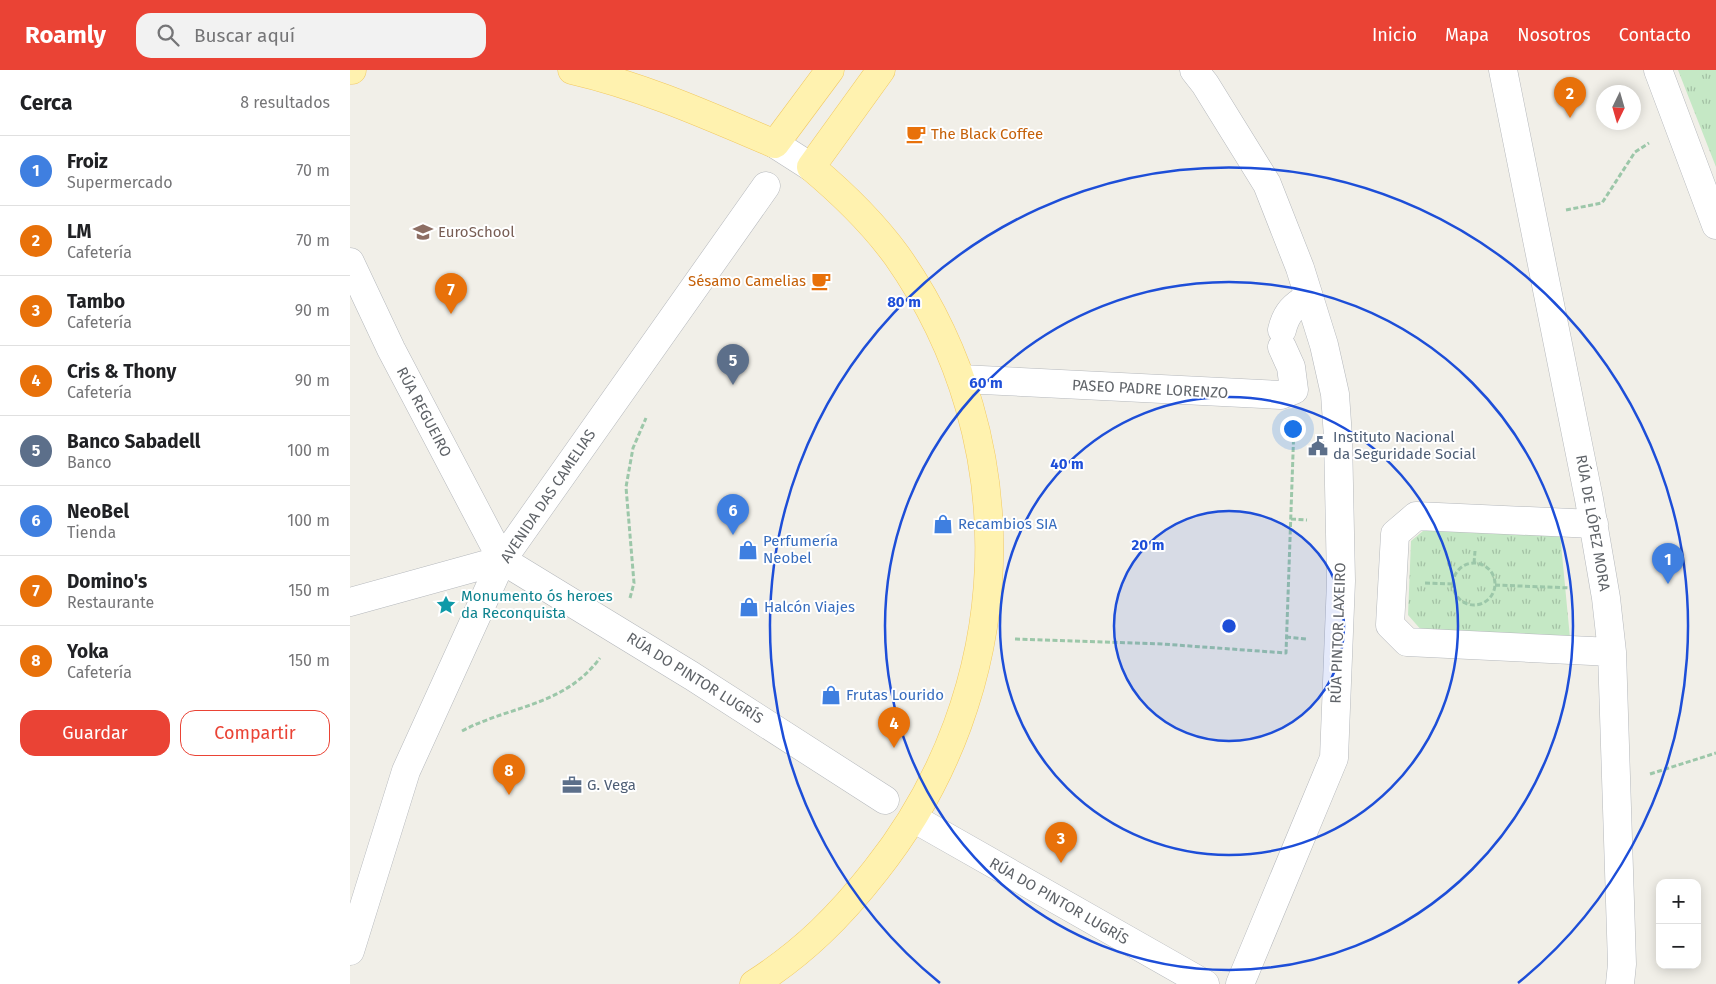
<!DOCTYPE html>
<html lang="es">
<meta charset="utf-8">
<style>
:root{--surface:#fff;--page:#f2f2f2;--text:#202124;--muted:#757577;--line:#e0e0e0;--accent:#ea4335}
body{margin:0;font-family:"Fira Sans",sans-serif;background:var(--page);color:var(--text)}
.controls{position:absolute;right:15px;bottom:15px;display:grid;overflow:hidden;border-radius:10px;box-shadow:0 2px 12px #0003}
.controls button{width:45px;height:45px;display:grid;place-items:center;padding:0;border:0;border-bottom:1px solid var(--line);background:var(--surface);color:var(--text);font:25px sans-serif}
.compass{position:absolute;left:1246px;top:15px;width:45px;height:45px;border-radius:50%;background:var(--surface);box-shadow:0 2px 12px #0003;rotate:185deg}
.you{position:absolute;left:942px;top:358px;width:18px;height:18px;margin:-12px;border:4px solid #fff;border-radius:50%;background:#1a73e8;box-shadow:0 0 0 8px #1a73e833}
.badge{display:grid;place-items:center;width:32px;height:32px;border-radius:50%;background:var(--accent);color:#fff;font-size:16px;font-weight:700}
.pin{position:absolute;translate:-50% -41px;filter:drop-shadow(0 1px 2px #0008)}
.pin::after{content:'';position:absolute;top:26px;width:18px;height:15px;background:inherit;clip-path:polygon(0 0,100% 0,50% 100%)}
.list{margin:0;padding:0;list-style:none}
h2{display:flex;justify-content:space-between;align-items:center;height:65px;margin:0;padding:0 20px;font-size:21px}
h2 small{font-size:16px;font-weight:400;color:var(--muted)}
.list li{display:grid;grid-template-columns:32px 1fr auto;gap:15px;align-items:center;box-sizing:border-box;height:70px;padding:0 20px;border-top:1px solid var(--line)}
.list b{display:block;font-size:19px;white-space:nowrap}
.list p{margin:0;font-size:16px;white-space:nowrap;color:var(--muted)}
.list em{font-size:16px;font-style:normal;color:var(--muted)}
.actions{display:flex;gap:10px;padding:15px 20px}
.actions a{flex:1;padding:11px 0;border:1px solid var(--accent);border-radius:15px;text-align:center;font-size:18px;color:var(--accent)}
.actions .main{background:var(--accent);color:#fff}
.icon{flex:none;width:28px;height:28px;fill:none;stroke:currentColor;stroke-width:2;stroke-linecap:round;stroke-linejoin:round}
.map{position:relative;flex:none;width:1366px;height:914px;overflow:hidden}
header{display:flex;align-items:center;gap:30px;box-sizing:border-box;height:70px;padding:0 25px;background:var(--accent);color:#fff}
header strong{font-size:24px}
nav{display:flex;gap:28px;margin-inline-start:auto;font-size:18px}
.search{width:350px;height:45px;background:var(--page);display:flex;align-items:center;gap:12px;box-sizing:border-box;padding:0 18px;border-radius:15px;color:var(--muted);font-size:19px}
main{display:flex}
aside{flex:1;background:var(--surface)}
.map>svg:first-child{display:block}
</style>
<header>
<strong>Roamly</strong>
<div class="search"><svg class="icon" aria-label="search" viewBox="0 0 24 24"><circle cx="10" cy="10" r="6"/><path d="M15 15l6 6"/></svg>Buscar aquí</div>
<nav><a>Inicio</a><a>Mapa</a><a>Nosotros</a><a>Contacto</a></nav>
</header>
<main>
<aside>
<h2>Cerca<small>8 resultados</small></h2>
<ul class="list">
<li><span class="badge" style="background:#3f7fe0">1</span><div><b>Froiz</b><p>Supermercado</p></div><em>70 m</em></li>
<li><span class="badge" style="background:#e8710a">2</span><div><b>LM</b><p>Cafetería</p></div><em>70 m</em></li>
<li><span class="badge" style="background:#e8710a">3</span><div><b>Tambo</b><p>Cafetería</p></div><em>90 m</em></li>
<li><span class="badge" style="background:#e8710a">4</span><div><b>Cris &amp; Thony</b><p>Cafetería</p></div><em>90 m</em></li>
<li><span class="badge" style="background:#5c6f8a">5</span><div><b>Banco Sabadell</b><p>Banco</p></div><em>100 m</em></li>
<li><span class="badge" style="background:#3f7fe0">6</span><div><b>NeoBel</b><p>Tienda</p></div><em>100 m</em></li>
<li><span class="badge" style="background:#e8710a">7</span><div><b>Domino's</b><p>Restaurante</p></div><em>150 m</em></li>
<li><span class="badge" style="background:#e8710a">8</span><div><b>Yoka</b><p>Cafetería</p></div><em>150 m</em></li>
</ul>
<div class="actions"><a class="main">Guardar</a><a>Compartir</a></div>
</aside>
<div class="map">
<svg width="1366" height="914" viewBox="0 0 1366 914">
<defs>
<pattern id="grass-tufts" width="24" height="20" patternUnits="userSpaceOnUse" patternTransform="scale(1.25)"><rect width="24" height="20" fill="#c5e8c5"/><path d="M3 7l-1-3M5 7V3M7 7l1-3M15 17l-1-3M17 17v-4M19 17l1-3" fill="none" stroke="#a3c0a4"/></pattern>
</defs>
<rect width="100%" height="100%" fill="#f1efe8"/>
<path fill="url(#grass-tufts)" d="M 1328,0 L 1366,0 L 1366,97 Z
M 1079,456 L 1210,463 L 1220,568 L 1073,562 L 1058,545 L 1061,471 Z"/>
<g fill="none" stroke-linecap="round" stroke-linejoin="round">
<defs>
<path id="minor" d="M 844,0 L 855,14 L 917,114 L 950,198 L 974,275 L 985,324 L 988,367 L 991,511 L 984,688 L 890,914
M 1153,0 L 1239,429 L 1256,528 L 1262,582 L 1272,894 L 1270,914
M 1308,0 L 1366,155
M 425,74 L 461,97
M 0,192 L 41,279 L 152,490
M 932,260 C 936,243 944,235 959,227
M 611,309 L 931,325 L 944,320 L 941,297 L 932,277
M 1244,454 L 1066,446 L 1045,464 L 1040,555 L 1057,572 L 1262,582
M 152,490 L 342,606 L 535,730
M 0,532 L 152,490
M 563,748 L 855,914
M 0,881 L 56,701 L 152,490 L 416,116"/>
<path id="major" d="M 0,0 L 2,0
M 222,0 C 292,16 359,46 425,74 L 480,0
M 404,914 C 454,882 490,846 526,800 C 667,622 679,374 547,186 C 523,153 492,123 461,97 L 531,0"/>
</defs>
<use href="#minor" stroke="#b5b8bc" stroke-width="29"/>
<use href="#major" stroke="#f2c960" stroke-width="29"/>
<path stroke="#9cc7a9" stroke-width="3" stroke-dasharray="5 2.5" stroke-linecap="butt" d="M 1216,140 L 1252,133 L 1285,82 L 1299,73
M 941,449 L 957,450
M 1124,493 L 1125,481
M1103 514a21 21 0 1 1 42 0a21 21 0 1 1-42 0Z
M 1075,513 L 1103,514
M 1145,515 L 1221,518
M 280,528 L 284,513 L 276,417 L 283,378 L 296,348
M 936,567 L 956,569
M 665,569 L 812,574 L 936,583 L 944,356
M 112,661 C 161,635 213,637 250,588
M 1300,704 L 1366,683"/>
<use href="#minor" stroke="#fff" stroke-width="28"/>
<use href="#major" stroke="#fff2af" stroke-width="28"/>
</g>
<circle cx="879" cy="556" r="115" fill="#1d4ed8" fill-opacity=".12"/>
<g fill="none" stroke="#1d4ed8" stroke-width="2.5">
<circle cx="879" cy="556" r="115"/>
<circle cx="879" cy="556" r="229"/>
<circle cx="879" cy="556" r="344"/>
<path d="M590 913A459 459 0 1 1 1168 913"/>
</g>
<defs>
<symbol id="cafe-bare" viewBox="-9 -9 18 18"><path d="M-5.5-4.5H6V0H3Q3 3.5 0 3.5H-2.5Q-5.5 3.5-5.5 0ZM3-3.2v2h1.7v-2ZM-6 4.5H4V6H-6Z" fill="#e8710a" stroke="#fff" stroke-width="2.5" paint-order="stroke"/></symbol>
<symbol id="school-bare" viewBox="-9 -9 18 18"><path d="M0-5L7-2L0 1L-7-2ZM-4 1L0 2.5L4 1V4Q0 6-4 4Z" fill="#8d6e63" stroke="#fff" stroke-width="2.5" paint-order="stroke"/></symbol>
<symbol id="civic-bare" viewBox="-9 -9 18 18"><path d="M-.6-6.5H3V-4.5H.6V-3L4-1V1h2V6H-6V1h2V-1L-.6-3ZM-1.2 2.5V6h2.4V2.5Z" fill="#5c6f8a" stroke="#fff" stroke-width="2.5" paint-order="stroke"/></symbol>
<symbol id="shop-bare" viewBox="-9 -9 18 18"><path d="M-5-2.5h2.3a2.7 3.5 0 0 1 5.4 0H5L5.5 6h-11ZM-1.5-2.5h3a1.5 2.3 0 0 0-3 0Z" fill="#3f7fe0" stroke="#fff" stroke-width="2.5" paint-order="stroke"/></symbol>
<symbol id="sight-bare" viewBox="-9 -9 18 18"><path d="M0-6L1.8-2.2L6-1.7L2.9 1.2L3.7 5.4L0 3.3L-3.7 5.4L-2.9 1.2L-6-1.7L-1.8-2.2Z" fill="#0f9aa8" stroke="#fff" stroke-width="2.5" paint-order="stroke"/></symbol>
<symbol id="office-bare" viewBox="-9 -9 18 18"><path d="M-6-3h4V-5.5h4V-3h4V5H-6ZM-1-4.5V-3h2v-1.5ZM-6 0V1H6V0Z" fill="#5c6f8a" stroke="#fff" stroke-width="2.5" paint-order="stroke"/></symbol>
</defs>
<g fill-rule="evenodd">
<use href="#cafe-bare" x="552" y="50" width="28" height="28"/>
<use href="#school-bare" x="59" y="148" width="28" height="28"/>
<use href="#cafe-bare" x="457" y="197" width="28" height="28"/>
<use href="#civic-bare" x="954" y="362" width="28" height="28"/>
<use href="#shop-bare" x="579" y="440" width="28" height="28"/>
<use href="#shop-bare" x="384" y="466" width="28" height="28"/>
<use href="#sight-bare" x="82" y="521" width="28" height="28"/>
<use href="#shop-bare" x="385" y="523" width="28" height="28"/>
<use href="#shop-bare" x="467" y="611" width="28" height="28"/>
<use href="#office-bare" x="208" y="701" width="28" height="28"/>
</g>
<g text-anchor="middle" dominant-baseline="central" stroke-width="4" stroke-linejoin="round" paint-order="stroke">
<g font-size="15" fill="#c56008" stroke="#fff" text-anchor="start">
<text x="581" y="64">The Black Coffee</text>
<text x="456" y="211" text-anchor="end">Sésamo Camelias</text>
</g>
<g font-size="15" fill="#785e54" stroke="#fff" text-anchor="start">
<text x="88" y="162">EuroSchool</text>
</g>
<g font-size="15" fill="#5f6368" stroke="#fff">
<text transform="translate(800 319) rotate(3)">PASEO PADRE LORENZO</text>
<text transform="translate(74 342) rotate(62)">RÚA REGUEIRO</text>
<text transform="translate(198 426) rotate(-56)">AVENIDA DAS CAMELIAS</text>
<text transform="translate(1243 453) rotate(80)">RÚA DE LÓPEZ MORA</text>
<text transform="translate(988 563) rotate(-88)">RÚA PINTOR LAXEIRO</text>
<text transform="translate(345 608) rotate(32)">RÚA DO PINTOR LUGRÍS</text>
<text transform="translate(709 831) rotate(30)">RÚA DO PINTOR LUGRÍS</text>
</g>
<g font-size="15" fill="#4e5e75" stroke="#fff" text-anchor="start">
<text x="983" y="367">Instituto Nacional<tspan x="983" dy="17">da Seguridade Social</tspan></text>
<text x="237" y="715">G. Vega</text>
</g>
<g font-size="15" fill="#366cbe" stroke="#fff" text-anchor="start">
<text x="608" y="454">Recambios SIA</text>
<text x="413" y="471">Perfumería<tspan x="413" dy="17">Neobel</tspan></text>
<text x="414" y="537">Halcón Viajes</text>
<text x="496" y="625">Frutas Lourido</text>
</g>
<g font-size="15" fill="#0d838f" stroke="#fff" text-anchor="start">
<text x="111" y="526">Monumento ós heroes<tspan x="111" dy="17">da Reconquista</tspan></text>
</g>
</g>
<circle cx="879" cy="556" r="8" fill="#1d4ed8" stroke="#fff" stroke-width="2.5"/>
<g font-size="15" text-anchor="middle" font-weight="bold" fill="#1d4ed8" stroke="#fff" stroke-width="4" stroke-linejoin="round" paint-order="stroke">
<text x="554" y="237">80 m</text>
<text x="636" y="318">60 m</text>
<text x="717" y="399">40 m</text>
<text x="798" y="480">20 m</text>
</g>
</svg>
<div class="controls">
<button>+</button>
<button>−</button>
</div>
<svg class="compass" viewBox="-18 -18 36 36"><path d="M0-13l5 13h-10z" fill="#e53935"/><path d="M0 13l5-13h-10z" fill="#757577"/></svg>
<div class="you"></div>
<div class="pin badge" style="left:1318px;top:514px;background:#3f7fe0">1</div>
<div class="pin badge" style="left:1220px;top:48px;background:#e8710a">2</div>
<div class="pin badge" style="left:711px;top:793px;background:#e8710a">3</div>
<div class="pin badge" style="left:544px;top:678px;background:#e8710a">4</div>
<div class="pin badge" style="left:383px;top:315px;background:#5c6f8a">5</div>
<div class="pin badge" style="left:383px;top:465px;background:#3f7fe0">6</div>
<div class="pin badge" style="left:101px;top:244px;background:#e8710a">7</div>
<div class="pin badge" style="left:159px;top:725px;background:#e8710a">8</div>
</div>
</main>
